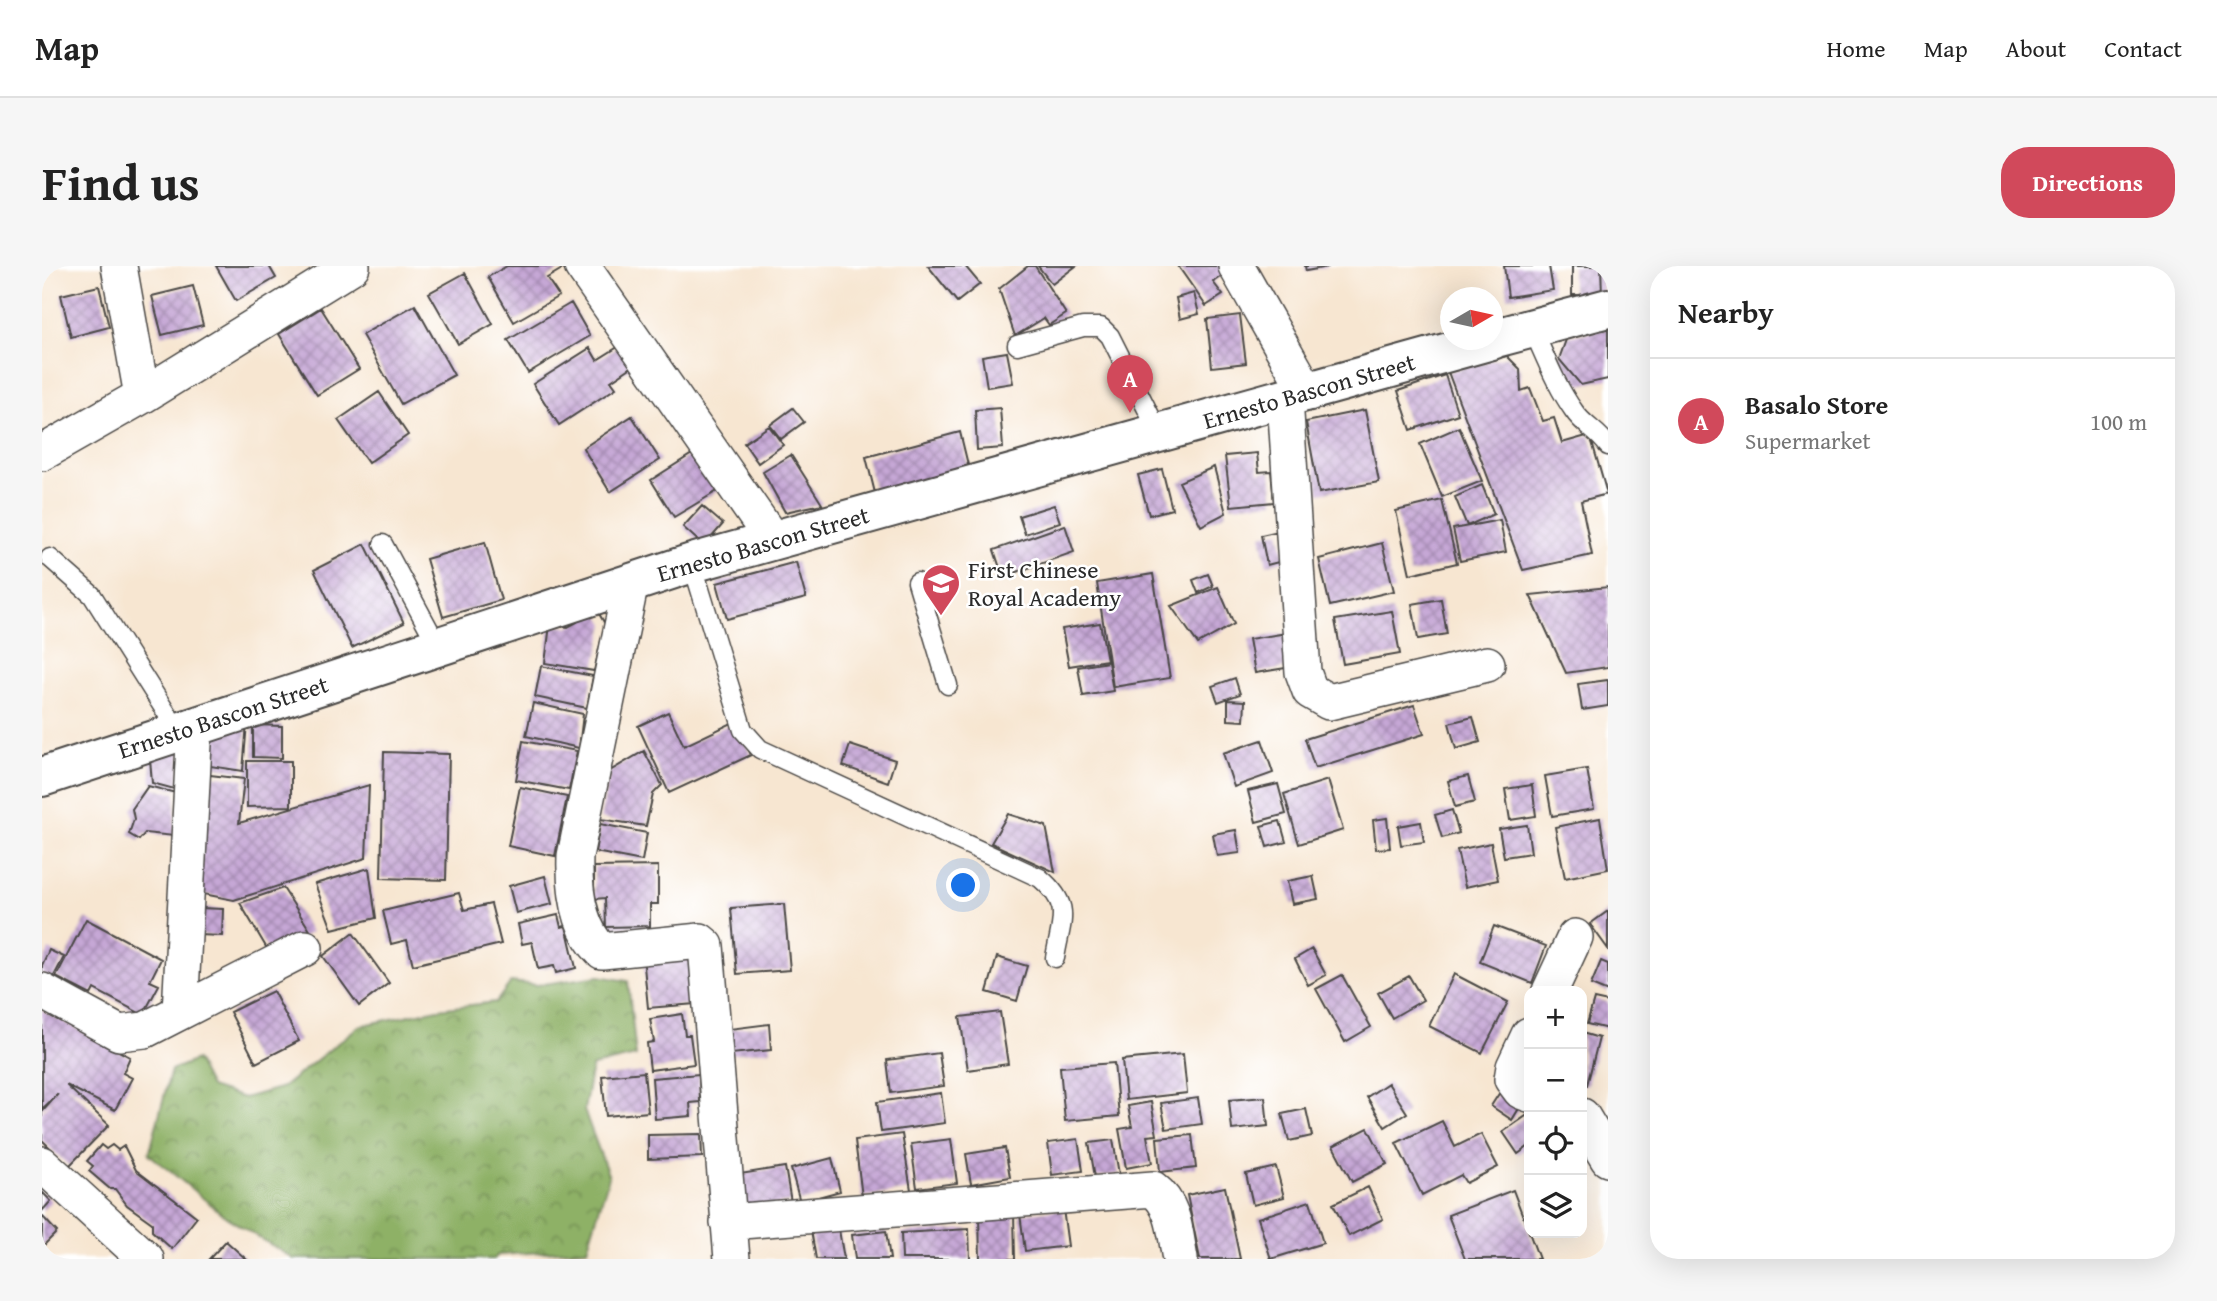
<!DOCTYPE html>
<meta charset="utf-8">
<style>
:root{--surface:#fff;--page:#f6f6f6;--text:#222;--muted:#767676;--line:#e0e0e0;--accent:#d1495b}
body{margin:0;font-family:"Gentium Book Plus",serif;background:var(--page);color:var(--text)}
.controls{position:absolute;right:21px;bottom:21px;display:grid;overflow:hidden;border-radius:14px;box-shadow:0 7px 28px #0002}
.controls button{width:63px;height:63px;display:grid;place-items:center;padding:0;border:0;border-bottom:2px solid var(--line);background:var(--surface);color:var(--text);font:35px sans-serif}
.compass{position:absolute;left:1398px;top:21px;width:63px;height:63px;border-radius:50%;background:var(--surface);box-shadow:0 7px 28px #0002;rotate:81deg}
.you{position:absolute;left:922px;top:620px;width:24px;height:24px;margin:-18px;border:5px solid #fff;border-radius:50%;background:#1a73e8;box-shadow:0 0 0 10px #1a73e833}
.badge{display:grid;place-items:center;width:46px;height:46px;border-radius:50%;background:var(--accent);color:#fff;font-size:23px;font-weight:700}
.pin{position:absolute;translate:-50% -58px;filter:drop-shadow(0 2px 4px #0008)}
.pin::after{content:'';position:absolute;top:37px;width:24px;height:21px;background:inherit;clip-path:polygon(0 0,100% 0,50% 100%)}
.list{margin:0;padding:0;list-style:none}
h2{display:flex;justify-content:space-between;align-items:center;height:91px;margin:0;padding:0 28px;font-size:30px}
h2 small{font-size:23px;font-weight:400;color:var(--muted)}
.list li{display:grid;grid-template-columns:46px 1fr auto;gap:21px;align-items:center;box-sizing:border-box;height:126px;padding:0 28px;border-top:2px solid var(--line)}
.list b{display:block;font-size:26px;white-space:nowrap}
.list p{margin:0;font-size:23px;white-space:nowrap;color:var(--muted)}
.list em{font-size:23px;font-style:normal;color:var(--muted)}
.icon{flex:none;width:38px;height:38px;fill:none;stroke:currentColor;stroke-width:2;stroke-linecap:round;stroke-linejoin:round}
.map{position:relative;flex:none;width:1566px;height:993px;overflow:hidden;border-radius:28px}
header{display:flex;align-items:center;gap:42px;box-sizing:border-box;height:98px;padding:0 35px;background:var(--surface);border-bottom:2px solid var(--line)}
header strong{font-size:33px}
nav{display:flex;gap:38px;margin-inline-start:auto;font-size:24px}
.intro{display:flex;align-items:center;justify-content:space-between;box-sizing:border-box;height:168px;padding:0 42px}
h1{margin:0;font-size:49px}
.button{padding:18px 32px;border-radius:28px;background:var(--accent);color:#fff;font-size:24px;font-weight:700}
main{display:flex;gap:42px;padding:0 42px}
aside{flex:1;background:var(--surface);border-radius:28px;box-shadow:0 7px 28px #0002}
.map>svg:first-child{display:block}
</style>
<header>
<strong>Map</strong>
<nav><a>Home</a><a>Map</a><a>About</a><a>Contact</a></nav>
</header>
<div class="intro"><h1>Find us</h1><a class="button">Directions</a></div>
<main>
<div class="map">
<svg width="1566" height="993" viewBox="0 0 1566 993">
<defs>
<pattern id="forest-crowns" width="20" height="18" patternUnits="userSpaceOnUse" patternTransform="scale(1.75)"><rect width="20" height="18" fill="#8eb166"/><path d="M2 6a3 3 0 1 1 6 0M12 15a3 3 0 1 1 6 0" fill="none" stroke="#749054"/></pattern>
<pattern id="building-cross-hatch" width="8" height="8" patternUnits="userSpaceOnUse" patternTransform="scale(1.75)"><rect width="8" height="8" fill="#c6a7d6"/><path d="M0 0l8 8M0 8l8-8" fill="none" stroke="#a188ae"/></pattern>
</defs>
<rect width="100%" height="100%" fill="#fff"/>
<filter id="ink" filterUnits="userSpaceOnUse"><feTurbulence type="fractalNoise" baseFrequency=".0143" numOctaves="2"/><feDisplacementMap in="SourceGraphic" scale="14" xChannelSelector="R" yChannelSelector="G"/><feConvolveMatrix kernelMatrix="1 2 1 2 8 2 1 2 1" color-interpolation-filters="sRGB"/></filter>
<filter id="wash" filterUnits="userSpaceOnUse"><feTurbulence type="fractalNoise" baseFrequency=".00686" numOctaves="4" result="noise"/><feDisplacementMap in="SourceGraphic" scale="28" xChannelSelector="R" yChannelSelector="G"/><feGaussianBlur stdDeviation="1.57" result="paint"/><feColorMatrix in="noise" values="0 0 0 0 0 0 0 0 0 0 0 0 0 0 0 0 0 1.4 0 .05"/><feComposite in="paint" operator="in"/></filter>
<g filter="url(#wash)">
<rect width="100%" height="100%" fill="#f7e6d1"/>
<path fill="url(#forest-crowns)" stroke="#5c6e48" stroke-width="2" d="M 557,710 L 586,715 L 594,790 L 550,800 L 542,844 L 567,911 L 545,983 L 456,989 L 452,993 L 252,993 L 184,951 L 107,888 L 129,804 L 154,794 L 168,821 L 202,832 L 241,821 L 317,760 L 396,743 L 454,736 L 469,716 L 495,719 Z"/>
<g id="blocks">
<path fill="url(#building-cross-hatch)" d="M 174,0 L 227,0 L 234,12 L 194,35 Z
M 465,0 L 518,0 L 520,3 L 505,12 L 517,30 L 472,56 L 446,11 Z
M 886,0 L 923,0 L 938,18 L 915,36 Z
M 986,0 L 993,0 L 1024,48 L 1007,59 L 1002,52 L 973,70 L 957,23 Z
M 996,0 L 1034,0 L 1010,18 Z
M 1136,0 L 1190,0 L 1191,2 L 1171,16 L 1181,29 L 1164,40 Z
M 1263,0 L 1284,0 L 1285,1 L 1264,5 Z
M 1462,0 L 1507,0 L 1511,24 L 1466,31 Z
M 1530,0 L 1559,0 L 1560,29 L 1530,29 Z
M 423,7 L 451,58 L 416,78 L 387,27 Z
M 57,20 L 67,61 L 29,71 L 19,29 Z
M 151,20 L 161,59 L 120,69 L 110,30 Z
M 1152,27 L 1157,48 L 1138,53 L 1134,32 Z
M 529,37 L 548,70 L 486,107 L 466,74 Z
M 373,39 L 412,109 L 359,138 L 320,69 Z
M 279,42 L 317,103 L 275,129 L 237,68 Z
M 1198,49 L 1204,97 L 1170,101 L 1165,53 Z
M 1566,62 L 1566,113 L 1539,119 L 1517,93 L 1525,71 Z
M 587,74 L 600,94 L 569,115 L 574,122 L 517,159 L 491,118 L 548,82 L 555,94 Z
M 965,86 L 971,117 L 945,121 L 940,90 Z
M 1465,90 L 1478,103 L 1479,125 L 1488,122 L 1501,155 L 1512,152 L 1520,177 L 1548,169 L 1565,228 L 1539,235 L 1550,289 L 1481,304 L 1406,106 Z
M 1403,109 L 1416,148 L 1369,164 L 1356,125 Z
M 337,126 L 366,169 L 326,197 L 296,154 Z
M 751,142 L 762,156 L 739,173 L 728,159 Z
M 958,142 L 961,182 L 935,184 L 933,144 Z
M 1323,144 L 1337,216 L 1277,227 L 1264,156 Z
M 590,150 L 618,194 L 568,226 L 541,182 Z
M 727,160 L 741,179 L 716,197 L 702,177 Z
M 1417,161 L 1440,215 L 1400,231 L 1378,178 Z
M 918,166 L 928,207 L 834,231 L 824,191 Z
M 658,183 L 682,221 L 632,251 L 609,214 Z
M 1215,187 L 1217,206 L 1229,205 L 1232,236 L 1189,240 L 1183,190 Z
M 749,189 L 780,238 L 743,246 L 721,206 Z
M 1172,201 L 1184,247 L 1159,260 L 1137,216 Z
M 1120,203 L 1130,243 L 1107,249 L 1096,209 Z
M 1440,219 L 1452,248 L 1425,260 L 1413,231 Z
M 1400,234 L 1415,297 L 1368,308 L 1354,245 Z
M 1012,239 L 1018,256 L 983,268 L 977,250 Z
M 660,240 L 681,258 L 662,280 L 641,261 Z
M 1458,254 L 1464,286 L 1418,295 L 1411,263 Z
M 1023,259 L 1032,286 L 961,311 L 952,284 Z
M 1237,265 L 1244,294 L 1225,299 L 1219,269 Z
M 443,276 L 459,334 L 401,351 L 384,293 Z
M 1340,277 L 1352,325 L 1288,340 L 1277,293 Z
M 323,278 L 362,357 L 310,382 L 272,304 Z
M 754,296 L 764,332 L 685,353 L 675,317 Z
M 1111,308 L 1128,412 L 1071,421 L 1055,317 Z
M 1166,308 L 1171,320 L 1156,327 L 1151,314 Z
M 1176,321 L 1192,358 L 1156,378 L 1129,340 Z
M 1566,321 L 1566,401 L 1524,407 L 1488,329 Z
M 1399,333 L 1405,368 L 1376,373 L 1370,338 Z
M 1350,345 L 1358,388 L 1301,398 L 1293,354 Z
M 556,346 L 563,358 L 552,405 L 503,397 L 508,359 L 526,361 L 535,356 L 536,349 Z
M 1058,357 L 1065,394 L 1027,400 L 1020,363 Z
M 1245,367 L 1250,401 L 1213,407 L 1207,373 Z
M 1066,396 L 1071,425 L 1041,430 L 1036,401 Z
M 499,400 L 551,410 L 545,442 L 493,431 Z
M 1193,412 L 1198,428 L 1176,436 L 1170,420 Z
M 1566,414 L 1566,440 L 1540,444 L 1536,418 Z
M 1186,434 L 1203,435 L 1202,455 L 1186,454 Z
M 491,437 L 541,448 L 537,482 L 484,470 Z
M 1372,439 L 1382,468 L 1273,502 L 1263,473 Z
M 626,446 L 642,480 L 694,455 L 709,489 L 627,527 L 596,460 Z
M 1431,451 L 1438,476 L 1414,483 L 1407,457 Z
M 205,457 L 201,505 L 168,500 L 169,469 Z
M 211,459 L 240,460 L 240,492 L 211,491 Z
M 1220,474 L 1231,507 L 1192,521 L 1181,487 Z
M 481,475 L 535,485 L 527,524 L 474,514 Z
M 808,479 L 853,494 L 846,516 L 801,500 Z
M 139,484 L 136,524 L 110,517 L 108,493 Z
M 602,485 L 620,519 L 611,528 L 604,560 L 558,553 L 568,505 Z
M 342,486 L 407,488 L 404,614 L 339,612 Z
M 205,495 L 249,495 L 249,540 L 205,541 Z
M 1545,503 L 1552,543 L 1510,550 L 1503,510 Z
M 168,509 L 202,513 L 197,557 L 327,519 L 324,592 L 192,634 L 156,627 Z
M 1426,510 L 1433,536 L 1413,541 L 1406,515 Z
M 1286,514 L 1301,564 L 1257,578 L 1242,528 Z
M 1236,518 L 1244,548 L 1214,556 L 1206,525 Z
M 1490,519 L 1494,550 L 1468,554 L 1463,523 Z
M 106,520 L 134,527 L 132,570 L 103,567 L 97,574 L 87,568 L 92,553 L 90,543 Z
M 478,521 L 525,531 L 513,590 L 466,580 Z
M 1410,544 L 1417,567 L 1400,572 L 1393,549 Z
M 966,548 L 1004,560 L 1013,606 L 949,577 Z
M 1345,552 L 1348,582 L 1334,583 L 1331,554 Z
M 1558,552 L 1566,603 L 1523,612 L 1513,561 Z
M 1238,555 L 1244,576 L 1225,581 L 1219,560 Z
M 1379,556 L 1382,576 L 1359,579 L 1356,560 Z
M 558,558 L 605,567 L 600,595 L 553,586 Z
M 1485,559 L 1489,587 L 1462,591 L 1457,563 Z
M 1194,564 L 1198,587 L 1175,590 L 1171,568 Z
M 1449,577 L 1456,614 L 1423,621 L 1415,584 Z
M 616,600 L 616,638 L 608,638 L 608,660 L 564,661 L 563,632 L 552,633 L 552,601 Z
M 327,602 L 334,652 L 290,663 L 273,618 Z
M 503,610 L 510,638 L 474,647 L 467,620 Z
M 1271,610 L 1276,633 L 1250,638 L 1245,615 Z
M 241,622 L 269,666 L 230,691 L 198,637 Z
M 417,627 L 422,644 L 449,638 L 459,678 L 371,699 L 365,674 L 349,678 L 341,645 Z
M 742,638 L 748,704 L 695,708 L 689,642 Z
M 158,642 L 181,643 L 180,670 L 157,669 Z
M 1566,645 L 1566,683 L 1548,658 Z
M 516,649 L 519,661 L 524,660 L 534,702 L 514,707 L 512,700 L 496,703 L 490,676 L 480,678 L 476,658 Z
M 44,653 L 119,693 L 108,715 L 117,719 L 101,749 L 52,723 L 49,729 L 14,711 Z
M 1452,660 L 1504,680 L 1490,717 L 1438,696 Z
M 311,667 L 347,717 L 317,740 L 281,690 Z
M 1270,683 L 1284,709 L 1266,719 L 1253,693 Z
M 7,684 L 22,691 L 11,712 L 0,707 L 0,699 Z
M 648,685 L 653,738 L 606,742 L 601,689 Z
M 955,691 L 985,700 L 975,735 L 945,726 Z
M 1559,695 L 1566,698 L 1566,726 L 1549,719 Z
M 1412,708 L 1466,736 L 1440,787 L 1387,760 Z
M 1300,709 L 1329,761 L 1303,776 L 1274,723 Z
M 1367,710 L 1381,734 L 1350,752 L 1336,727 Z
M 231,725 L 257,775 L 214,797 L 188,746 Z
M 1552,733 L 1566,736 L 1566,763 L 1545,758 Z
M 0,744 L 88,791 L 81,807 L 90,812 L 73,844 L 24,819 L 67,859 L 27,900 L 0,874 L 0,846 L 16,828 L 0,843 Z
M 958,746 L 966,798 L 926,804 L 918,751 Z
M 640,748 L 643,769 L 648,769 L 652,798 L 608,804 L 605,777 L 612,776 L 608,753 Z
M 727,758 L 729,784 L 689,788 L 687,763 Z
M 1540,767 L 1557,772 L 1545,819 L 1540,818 Z
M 897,787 L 902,820 L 849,827 L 845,794 Z
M 1141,788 L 1145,827 L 1084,834 L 1080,794 Z
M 1072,797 L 1077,850 L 1023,855 L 1018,801 Z
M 602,806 L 606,846 L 564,850 L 560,810 Z
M 657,808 L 658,836 L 648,837 L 649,850 L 613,853 L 610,812 Z
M 1346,817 L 1365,847 L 1343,861 L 1325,831 Z
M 1458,826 L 1479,839 L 1470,854 L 1449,840 Z
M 899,827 L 903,857 L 839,866 L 835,836 Z
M 1223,831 L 1226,860 L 1190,864 L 1187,834 Z
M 1156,832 L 1160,858 L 1124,863 L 1119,837 Z
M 1109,836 L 1115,869 L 1105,870 L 1110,897 L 1084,902 L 1077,863 L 1090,861 L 1086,840 Z
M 1264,843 L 1270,870 L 1247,875 L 1240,848 Z
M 1487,848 L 1487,880 L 1476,888 L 1461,866 Z
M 1400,855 L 1413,881 L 1439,868 L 1456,901 L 1424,917 L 1419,909 L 1380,929 L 1354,877 Z
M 1326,862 L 1345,898 L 1310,916 L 1291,880 Z
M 659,868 L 660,891 L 606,893 L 606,869 Z
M 860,868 L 869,924 L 820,931 L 813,874 Z
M 1150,869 L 1154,902 L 1118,906 L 1115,872 Z
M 909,873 L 915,917 L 875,922 L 869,878 Z
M 1036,873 L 1041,905 L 1010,909 L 1006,877 Z
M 1071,874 L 1077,908 L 1053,911 L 1047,877 Z
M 59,879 L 64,883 L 70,879 L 76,884 L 82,880 L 94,904 L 155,951 L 130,983 L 110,965 L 110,957 L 85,939 L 73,923 L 68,923 L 47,905 L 51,900 L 45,895 Z
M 963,882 L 968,911 L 929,918 L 924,888 Z
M 790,892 L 798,925 L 758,936 L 749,903 Z
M 743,901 L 749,936 L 704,943 L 698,908 Z
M 1234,901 L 1242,931 L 1211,939 L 1204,908 Z
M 1183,921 L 1198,993 L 1158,993 L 1145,929 Z
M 1326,921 L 1341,953 L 1307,970 L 1291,938 Z
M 1471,924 L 1497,993 L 1423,993 L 1406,949 Z
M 0,926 L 9,935 L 0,945 Z
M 1268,935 L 1281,977 L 1229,993 L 1216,952 Z
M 1021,943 L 1026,980 L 983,985 L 978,948 Z
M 972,947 L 973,993 L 938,993 L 937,948 Z
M 0,950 L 15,966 L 0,981 Z
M 796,958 L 802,993 L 774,993 L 769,964 Z
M 927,963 L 928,993 L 860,993 L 859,967 Z
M 844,965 L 848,993 L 813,993 L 810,969 Z
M 184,975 L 204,993 L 167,993 Z"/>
</g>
</g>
<g filter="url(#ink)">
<use href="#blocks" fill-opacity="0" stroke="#4a4744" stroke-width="2"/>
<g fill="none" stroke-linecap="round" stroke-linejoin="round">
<defs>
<path id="lane" d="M 1490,62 C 1503,90 1514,120 1532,145 C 1541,159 1557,166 1566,180
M 975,79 L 1041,61 L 1059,61 L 1068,70 L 1117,167
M 341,278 L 396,380
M 8,292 L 50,329 L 136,465
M 650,297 L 701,464 L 718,483 L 998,612 C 1031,640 1019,654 1013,692
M 875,316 L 906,419"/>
<path id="street" d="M 77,0 L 100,130
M 540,0 L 730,273
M 1194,0 L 1266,127
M 1243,133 L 1261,406 L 1268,425 L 1287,436 L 1445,398
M 0,187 L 100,130 L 310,0
M 589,316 L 533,590 C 532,621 536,662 560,685 L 658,675 L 664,680 L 690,993
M 0,725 L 77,767 L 103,764 L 263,682
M 1508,725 L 1533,671
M 138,746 L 153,459
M 1487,769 L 1472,801 L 1470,813 L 1479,825 L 1487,828
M 1540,850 L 1566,893
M 0,898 L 104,993
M 686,956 L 1111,923 C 1133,940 1133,967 1138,993"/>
<path id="secondary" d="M 1450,73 L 1566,42
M 0,511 L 650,297 L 1450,74"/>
</defs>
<use href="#lane" stroke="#4a4744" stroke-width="21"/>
<use href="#street" stroke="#4a4744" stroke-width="38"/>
<use href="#secondary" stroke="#4a4744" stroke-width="42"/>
<use href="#lane" stroke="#fff" stroke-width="18"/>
<use href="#street" stroke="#fff" stroke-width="35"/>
<use href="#secondary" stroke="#fff" stroke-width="38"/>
</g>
</g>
<defs>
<symbol id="school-pin" viewBox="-11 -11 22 30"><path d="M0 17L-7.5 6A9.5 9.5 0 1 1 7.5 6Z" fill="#d1495b" stroke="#fff"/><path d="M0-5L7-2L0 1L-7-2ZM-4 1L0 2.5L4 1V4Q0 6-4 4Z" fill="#fff"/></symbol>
</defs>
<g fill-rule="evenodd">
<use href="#school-pin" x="877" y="295" width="44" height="60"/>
</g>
<g text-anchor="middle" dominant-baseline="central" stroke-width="5" stroke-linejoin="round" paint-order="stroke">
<g font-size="24" fill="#2b2b2b" stroke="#fff">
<text transform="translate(1267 125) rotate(-16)">Ernesto Bascon Street</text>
<text transform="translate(721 278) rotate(-16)">Ernesto Bascon Street</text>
<text transform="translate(181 451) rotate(-18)">Ernesto Bascon Street</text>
</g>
<g font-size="24" fill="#2b2b2b" stroke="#fff" text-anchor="start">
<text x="926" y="303">First Chinese<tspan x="926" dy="28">Royal Academy</tspan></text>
</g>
</g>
</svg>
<div class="controls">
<button>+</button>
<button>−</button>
<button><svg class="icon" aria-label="locate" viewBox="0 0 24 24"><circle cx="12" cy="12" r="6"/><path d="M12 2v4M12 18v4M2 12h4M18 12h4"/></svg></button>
<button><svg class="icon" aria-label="layers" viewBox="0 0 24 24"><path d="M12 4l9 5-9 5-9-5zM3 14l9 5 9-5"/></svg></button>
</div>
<svg class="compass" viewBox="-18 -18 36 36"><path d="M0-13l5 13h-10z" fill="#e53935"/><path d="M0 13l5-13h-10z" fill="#767676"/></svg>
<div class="you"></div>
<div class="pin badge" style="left:1088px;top:147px">A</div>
</div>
<aside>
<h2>Nearby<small></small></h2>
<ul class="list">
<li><span class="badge">A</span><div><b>Basalo Store</b><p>Supermarket</p></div><em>100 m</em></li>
</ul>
</aside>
</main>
